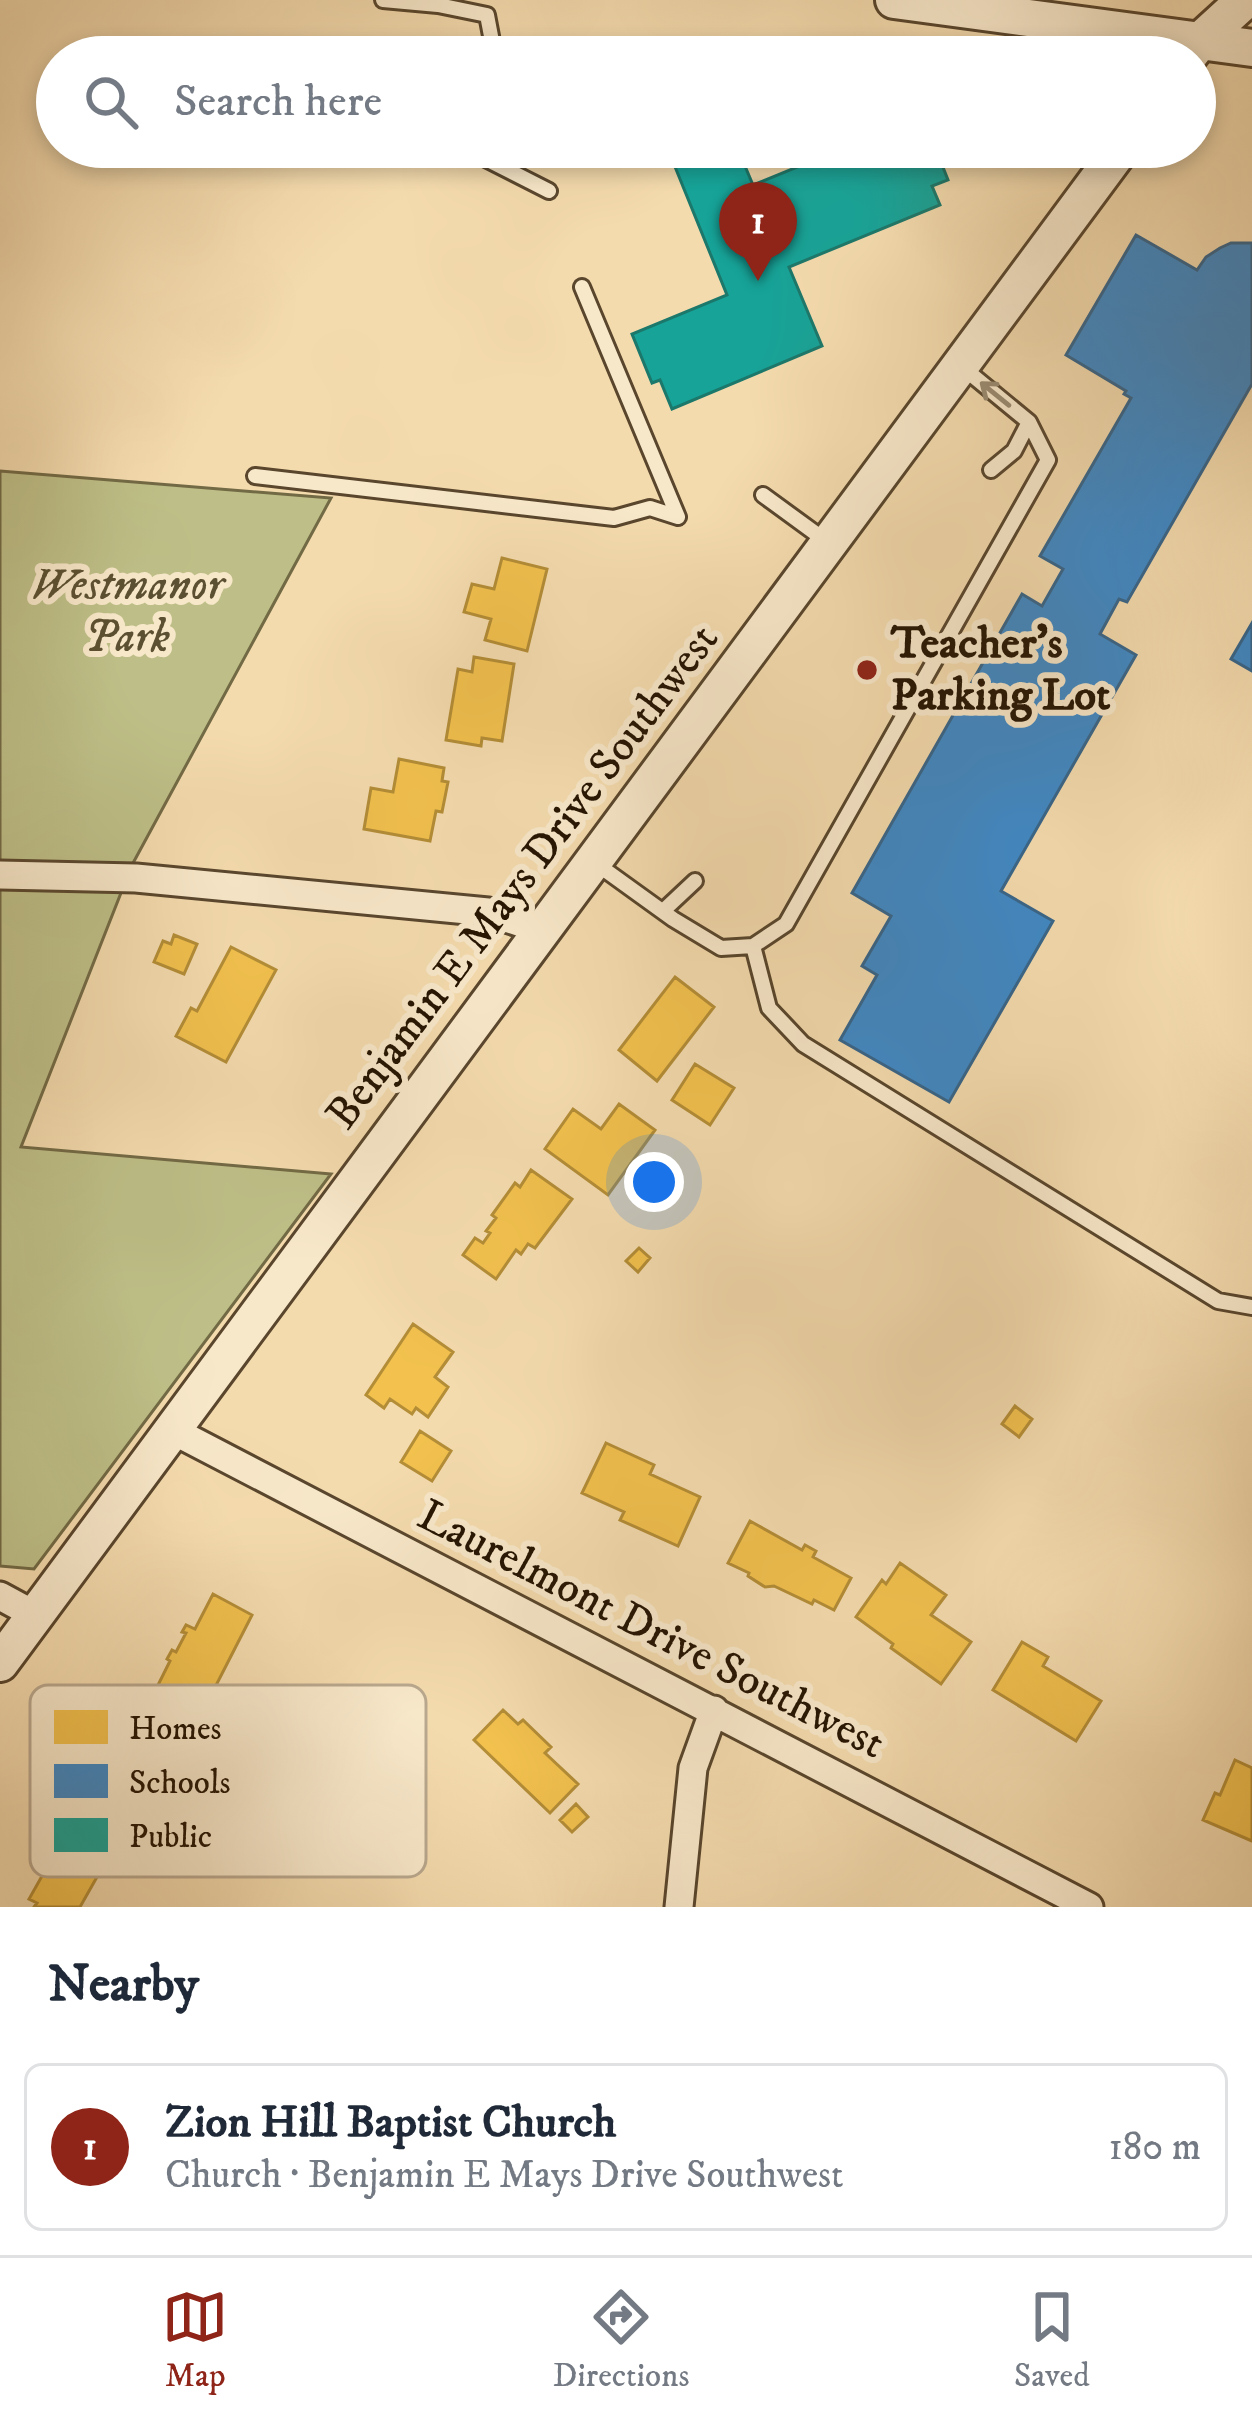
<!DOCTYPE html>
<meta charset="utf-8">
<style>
:root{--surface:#fff;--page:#f2f2f3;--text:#1f2937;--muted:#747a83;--line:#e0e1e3;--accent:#8f2418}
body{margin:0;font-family:"IM FELL DW Pica",serif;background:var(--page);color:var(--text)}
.you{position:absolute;left:654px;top:1182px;width:42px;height:42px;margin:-30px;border:9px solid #fff;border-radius:50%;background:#1a73e8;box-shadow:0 0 0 18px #1a73e833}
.badge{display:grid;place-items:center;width:78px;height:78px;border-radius:50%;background:var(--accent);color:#fff;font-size:39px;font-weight:700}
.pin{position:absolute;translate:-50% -99px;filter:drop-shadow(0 3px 6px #0008)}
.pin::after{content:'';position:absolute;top:63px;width:42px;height:36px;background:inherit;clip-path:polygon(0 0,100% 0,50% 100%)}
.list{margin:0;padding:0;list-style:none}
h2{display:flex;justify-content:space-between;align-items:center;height:156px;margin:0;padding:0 48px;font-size:51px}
h2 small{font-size:39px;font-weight:400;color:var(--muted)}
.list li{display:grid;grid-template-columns:78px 1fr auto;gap:36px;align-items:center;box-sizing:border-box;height:168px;margin:0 24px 24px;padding:0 24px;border:3px solid var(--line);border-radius:18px}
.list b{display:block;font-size:45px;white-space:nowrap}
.list p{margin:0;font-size:39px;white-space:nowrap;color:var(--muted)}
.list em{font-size:39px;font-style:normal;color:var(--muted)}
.icon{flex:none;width:66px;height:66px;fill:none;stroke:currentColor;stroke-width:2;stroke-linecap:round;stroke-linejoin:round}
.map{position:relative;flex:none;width:1252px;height:1907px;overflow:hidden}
.search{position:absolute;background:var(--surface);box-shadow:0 6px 18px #0003;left:36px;right:36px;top:36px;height:132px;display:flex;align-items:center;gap:30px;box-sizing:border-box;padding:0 42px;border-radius:66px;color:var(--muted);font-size:45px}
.sheet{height:348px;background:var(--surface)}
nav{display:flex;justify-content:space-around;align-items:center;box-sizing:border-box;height:168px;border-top:3px solid var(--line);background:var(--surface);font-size:33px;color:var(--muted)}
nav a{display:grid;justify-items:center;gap:6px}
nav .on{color:var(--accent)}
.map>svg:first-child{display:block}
</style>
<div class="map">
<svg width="1252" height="1907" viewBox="0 0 1252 1907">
<rect width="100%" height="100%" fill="#f4dbae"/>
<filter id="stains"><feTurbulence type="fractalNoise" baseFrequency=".00167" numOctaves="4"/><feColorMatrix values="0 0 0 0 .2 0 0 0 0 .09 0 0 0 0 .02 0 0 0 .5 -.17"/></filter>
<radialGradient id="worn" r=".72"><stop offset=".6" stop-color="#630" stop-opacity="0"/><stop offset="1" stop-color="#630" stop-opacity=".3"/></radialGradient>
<path fill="#bebf88" stroke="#726a45" stroke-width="3" d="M 0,471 L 331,498 L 132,865 L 21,1147 L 331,1174 L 34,1569 L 0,1566 Z"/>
<path fill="#f2c14e" stroke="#b48d37" stroke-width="3" d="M 502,558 L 547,569 L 527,651 L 485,640 L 491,619 L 464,612 L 472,584 L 494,589 Z
M 474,657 L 514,664 L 502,741 L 482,738 L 481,746 L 446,740 L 458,669 L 472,672 Z
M 399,759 L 444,768 L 442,781 L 448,782 L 442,812 L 436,811 L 430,841 L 364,829 L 371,788 L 393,792 Z
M 174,935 L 197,944 L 184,974 L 154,962 L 163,941 L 171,944 Z
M 231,947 L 276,970 L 226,1062 L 176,1036 L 191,1008 L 197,1011 Z
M 675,977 L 714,1007 L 657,1081 L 619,1050 Z
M 695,1064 L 734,1088 L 710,1125 L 672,1100 Z
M 619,1104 L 655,1130 L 608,1195 L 545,1149 L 573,1109 L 601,1129 Z
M 531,1170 L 572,1199 L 535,1248 L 528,1244 L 521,1254 L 516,1250 L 496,1279 L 463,1255 L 475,1238 L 483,1243 L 490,1233 L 486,1231 L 496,1218 L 492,1215 L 515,1183 L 520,1187 Z
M 639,1248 L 650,1258 L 638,1272 L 626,1261 Z
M 413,1324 L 453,1352 L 435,1377 L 448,1387 L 428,1417 L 416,1408 L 412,1414 L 390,1399 L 384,1408 L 366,1395 Z
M 1015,1406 L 1032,1419 L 1019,1437 L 1002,1424 Z
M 420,1431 L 451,1451 L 432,1481 L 401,1462 Z
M 606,1443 L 654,1465 L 650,1474 L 700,1497 L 678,1546 L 620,1520 L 624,1512 L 582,1493 Z
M 750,1521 L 802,1550 L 805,1545 L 816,1551 L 813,1557 L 851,1578 L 834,1610 L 814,1600 L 812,1604 L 774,1586 L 765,1587 L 748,1576 L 749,1573 L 728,1563 Z
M 900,1563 L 946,1595 L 931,1615 L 971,1642 L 941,1684 L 891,1648 L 893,1644 L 856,1617 L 882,1580 L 886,1584 Z
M 213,1594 L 252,1615 L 207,1703 L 183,1691 L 178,1700 L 156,1689 L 170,1661 L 167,1659 L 172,1650 L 176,1652 L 186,1633 L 182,1632 L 186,1625 L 195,1629 Z
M 1022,1642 L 1048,1657 L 1043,1666 L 1101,1701 L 1076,1741 L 993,1690 Z
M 503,1710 L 518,1724 L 523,1720 L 551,1747 L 545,1753 L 578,1784 L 550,1813 L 474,1740 Z
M 1235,1760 L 1252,1768 L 1252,1841 L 1203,1820 L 1215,1793 L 1220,1795 Z
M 576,1804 L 588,1817 L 572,1832 L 560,1820 Z
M 64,1837 L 106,1861 L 80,1907 L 34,1907 L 37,1903 L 29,1899 Z"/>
<path fill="#3f88c5" stroke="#37658a" stroke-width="3" d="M 1136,235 L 1197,270 L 1206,257 L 1220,248 L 1231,243 L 1252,243 L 1252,384 L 1127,602 L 1119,599 L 1100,634 L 1136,655 L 1001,891 L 1053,921 L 949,1102 L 840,1040 L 877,975 L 862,966 L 891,916 L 852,893 L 1022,594 L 1042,606 L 1063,569 L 1040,556 L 1131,398 L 1124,394 L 1126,391 L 1066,355 Z
M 1252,623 L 1252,671 L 1231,659 Z"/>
<path fill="#17a398" stroke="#1b786b" stroke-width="3" d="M 667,147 L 737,147 L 753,185 L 846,147 L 935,147 L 948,180 L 932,186 L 940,205 L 789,267 L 822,346 L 672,409 L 660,380 L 652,383 L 632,334 L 727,295 Z"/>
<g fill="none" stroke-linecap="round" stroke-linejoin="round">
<defs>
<path id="service" d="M 383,0 L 438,5 L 487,15 L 495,57
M 486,159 L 549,191
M 582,287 L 678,517
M 991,470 L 1014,451 L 1029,422
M 255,476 L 614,518 L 650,508 L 678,517
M 763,495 L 826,541
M 594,862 L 673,919 L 721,948 L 753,946 L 786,924 L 1048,460 L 1029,422 L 961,366
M 663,911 L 695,881
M 753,946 L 769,1008 L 803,1044 L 1218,1301 L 1252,1307"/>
<path id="minor" d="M 0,875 L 136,878 L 488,912 L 543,930
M 172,1430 L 1089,1907
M 0,1596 L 35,1615
M 679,1907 L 693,1768 L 714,1710"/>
<path id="tertiary" d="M 894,0 L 1252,48
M 1190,54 L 1200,41 L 1245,0
M 0,1663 L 1122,147"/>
</defs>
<use href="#service" stroke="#59462d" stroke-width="20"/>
<use href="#minor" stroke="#59462d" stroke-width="33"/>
<use href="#tertiary" stroke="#59462d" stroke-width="42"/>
<use href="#service" stroke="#f8e8ca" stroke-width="14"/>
<use href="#minor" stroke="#f8e8ca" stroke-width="27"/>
<use href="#tertiary" stroke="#f8e8ca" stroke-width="36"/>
</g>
<defs><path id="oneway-shaft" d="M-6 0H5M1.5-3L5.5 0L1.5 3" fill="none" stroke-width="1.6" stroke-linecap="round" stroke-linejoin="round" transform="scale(3)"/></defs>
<use stroke="#998970" href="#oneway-shaft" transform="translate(995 394) rotate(-141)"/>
<circle fill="#8f2418" stroke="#f8e8ca" stroke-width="4.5" cx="867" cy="670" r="12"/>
<g text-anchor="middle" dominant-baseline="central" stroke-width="12" stroke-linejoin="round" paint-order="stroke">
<g font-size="45" font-style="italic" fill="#5b5031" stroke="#f8e8ca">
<text x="127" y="586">Westmanor<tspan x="127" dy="52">Park</tspan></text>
</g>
<g font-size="45" font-weight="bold" fill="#251402" stroke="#f8e8ca" text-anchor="start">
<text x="891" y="644">Teacher's<tspan x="891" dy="52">Parking Lot</tspan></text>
</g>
<g font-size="45" fill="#251402" stroke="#f8e8ca">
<text transform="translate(523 877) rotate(-53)">Benjamin E Mays Drive Southwest</text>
<text transform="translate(651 1630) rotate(27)">Laurelmont Drive Southwest</text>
</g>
</g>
<rect x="30" y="1685" width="396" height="192" rx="18" fill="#f8e8ca" stroke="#b9a88e" stroke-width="3"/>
<rect x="54" y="1710" width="54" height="34" fill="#f2c14e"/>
<rect x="54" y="1764" width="54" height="34" fill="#3f88c5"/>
<rect x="54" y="1818" width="54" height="34" fill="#17a398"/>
<g font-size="33" fill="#251402">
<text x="129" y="1739">Homes</text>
<text x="129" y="1793">Schools</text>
<text x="129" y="1847">Public</text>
</g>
<rect width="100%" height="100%" filter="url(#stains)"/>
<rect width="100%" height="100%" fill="url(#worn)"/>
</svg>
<div class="you"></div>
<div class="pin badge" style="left:758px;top:281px">1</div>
<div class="search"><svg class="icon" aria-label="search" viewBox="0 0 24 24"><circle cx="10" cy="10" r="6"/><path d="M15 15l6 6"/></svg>Search here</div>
</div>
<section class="sheet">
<h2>Nearby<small></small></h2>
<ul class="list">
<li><span class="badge">1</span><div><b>Zion Hill Baptist Church</b><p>Church · Benjamin E Mays Drive Southwest</p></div><em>180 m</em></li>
</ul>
</section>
<nav>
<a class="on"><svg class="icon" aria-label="map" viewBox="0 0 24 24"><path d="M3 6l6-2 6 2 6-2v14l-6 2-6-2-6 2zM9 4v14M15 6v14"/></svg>Map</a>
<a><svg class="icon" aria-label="directions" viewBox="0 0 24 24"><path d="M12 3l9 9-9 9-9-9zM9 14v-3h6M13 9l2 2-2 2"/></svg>Directions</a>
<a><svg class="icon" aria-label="saved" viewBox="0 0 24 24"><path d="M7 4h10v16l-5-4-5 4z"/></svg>Saved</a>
</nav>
